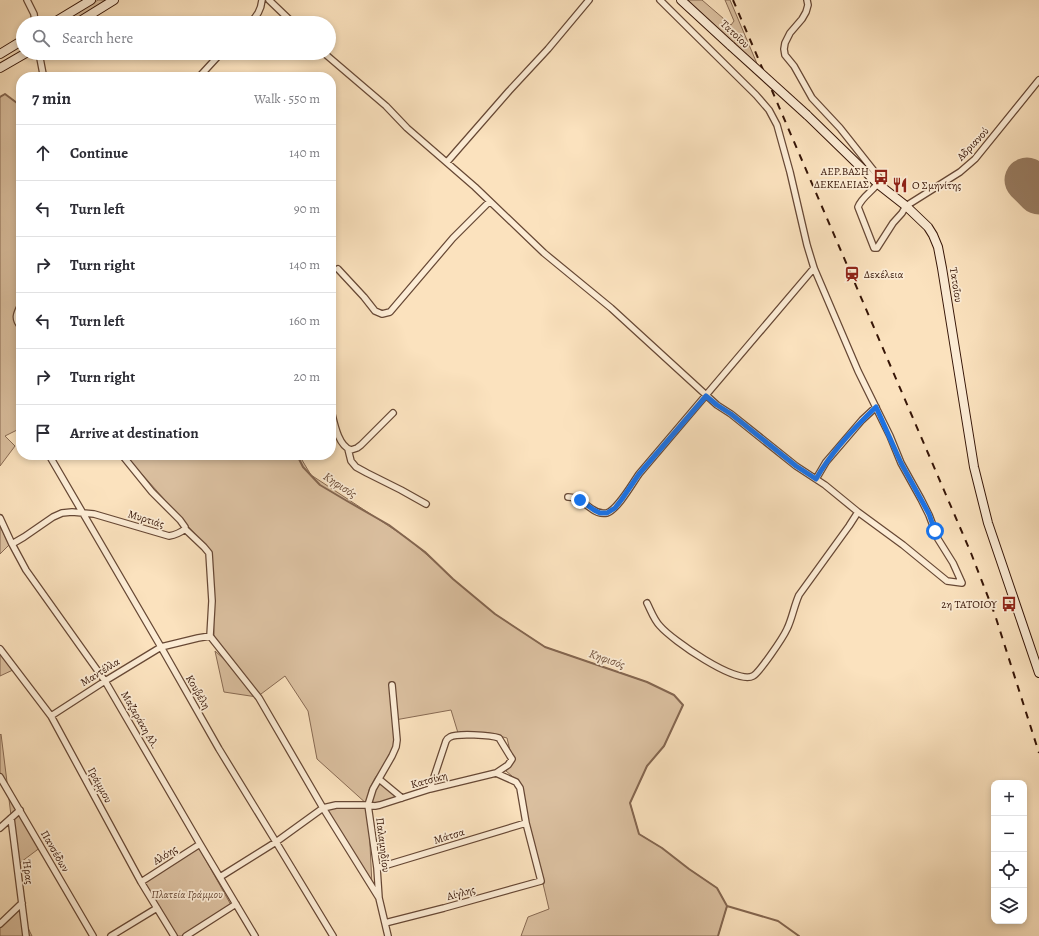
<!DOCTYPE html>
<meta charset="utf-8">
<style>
:root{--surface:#fff;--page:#f2f2f3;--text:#2b2b33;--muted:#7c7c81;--line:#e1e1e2}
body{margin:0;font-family:Alegreya,serif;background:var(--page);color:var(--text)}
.controls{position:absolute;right:12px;bottom:12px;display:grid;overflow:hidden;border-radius:8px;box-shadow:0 2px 6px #0003}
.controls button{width:36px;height:36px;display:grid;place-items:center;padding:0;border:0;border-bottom:1px solid var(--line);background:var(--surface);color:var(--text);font:20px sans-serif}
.stop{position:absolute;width:12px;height:12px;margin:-9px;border:3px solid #1a73e8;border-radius:50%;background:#fff}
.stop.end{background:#1a73e8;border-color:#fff;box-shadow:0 1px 4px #0008}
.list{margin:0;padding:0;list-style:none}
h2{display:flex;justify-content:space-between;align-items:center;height:52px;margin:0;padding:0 16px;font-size:17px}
h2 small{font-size:13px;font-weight:400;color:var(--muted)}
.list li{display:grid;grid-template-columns:26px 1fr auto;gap:12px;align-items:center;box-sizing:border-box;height:56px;padding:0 16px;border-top:1px solid var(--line)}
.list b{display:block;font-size:15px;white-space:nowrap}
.list em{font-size:13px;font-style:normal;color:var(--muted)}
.icon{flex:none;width:22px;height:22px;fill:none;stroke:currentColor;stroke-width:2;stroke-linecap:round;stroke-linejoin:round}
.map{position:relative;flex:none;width:1039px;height:936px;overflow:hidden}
.search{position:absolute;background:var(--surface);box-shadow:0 2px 6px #0003;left:16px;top:16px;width:320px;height:44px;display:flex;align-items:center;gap:10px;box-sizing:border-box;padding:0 14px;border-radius:22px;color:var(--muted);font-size:15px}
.panel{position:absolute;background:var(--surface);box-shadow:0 2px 6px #0003;left:16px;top:72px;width:320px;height:388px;border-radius:16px}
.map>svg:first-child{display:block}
</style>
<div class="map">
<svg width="1039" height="936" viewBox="0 0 1039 936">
<rect width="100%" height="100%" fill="#fbe2be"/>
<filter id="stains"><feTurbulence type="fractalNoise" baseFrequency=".005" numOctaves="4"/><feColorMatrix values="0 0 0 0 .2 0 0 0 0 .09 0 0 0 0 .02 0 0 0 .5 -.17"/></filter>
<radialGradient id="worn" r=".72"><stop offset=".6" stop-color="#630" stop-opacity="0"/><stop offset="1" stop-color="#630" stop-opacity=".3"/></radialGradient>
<path fill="#dabf9f" stroke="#886a53" d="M 98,0 L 106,0 L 70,23 L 67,23 L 65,21 Z
M 686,0 L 702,0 L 731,25 L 734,21 L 725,0 L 730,0 L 758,66 Z
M 5,94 L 21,106 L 21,428 L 5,436 L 15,446 L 0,466 L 0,97 Z
M 125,455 L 299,455 L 311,475 L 407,538 L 439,565 L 453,579 L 495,614 L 545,647 L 647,682 L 674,695 L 683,705 L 664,746 L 647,766 L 630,803 L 639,834 L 662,848 L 689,869 L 717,888 L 727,906 L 718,936 L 521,936 L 528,917 L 549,909 L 519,782 L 506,771 L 512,759 L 507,738 L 488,733 L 458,733 L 451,710 L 395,720 L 396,740 L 392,755 L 375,778 L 369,790 L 368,804 L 380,781 L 400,798 L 368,805 L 372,885 L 323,808 L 368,805 L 317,759 L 308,711 L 285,676 L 257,697 L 224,692 L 215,651 L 235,669 L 214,637 L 212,553 Z
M 0,526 L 9,545 L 0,554 Z
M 0,649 L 15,669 L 0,676 Z
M 1,734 L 8,790 L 41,847 L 17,865 L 8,791 L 0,778 L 0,735 Z
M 199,848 L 231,905 L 186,936 L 174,936 L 141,882 Z
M 18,908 L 32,936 L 0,936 L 0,924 Z"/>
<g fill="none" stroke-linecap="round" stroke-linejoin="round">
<path stroke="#846650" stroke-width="2" d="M 0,97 L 5,94 L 21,106
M 297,455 L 303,467 L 320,485 L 347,501 L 389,525 L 425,552 L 453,579 L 495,614 L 545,647 L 647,682 L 674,695 L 683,705 L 664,746 L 647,766 L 630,803 L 639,834 L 662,848 L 689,869 L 717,888 L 727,906 L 718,936
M 727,906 L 778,921 L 799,936"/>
<path stroke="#987c62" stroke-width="45" d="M 1027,180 L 1039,192"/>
<defs>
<path id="street" d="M 27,0 L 34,14 L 35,23
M 269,0 L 293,23
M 807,0 L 808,5 L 806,12 L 802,19 L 790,33 L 785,43 L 784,49 L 785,55 L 794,66 L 812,98 L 840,128 L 878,176 L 880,180 C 875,190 862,196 858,207 L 874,248 L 877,248 L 893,223 L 902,213 L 906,206 L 960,172 L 975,159 L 1039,80
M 250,23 C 257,16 261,10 262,0
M 39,53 L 43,74 L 45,77
M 324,53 L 386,106 L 407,128 L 475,187 L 544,253 L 611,308 L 717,405 L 731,414 L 796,466 L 825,485 L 858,512 L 903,545 L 947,581 L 962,583 L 953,563 L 938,539 L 929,515 L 921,499 L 901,463 L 890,436 L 858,371 L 814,268 L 807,245 L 790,172 L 777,125 L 769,110 L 756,95 L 660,0
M 199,77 L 221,53
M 447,162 L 509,91 L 548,49 L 589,0
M 338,269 L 364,297 L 375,311 L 382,314 L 390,312 L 453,238 L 489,202
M 21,305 C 16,314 14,319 21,327
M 331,410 C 334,422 338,446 351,450 L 357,448 L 361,445 L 393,413
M 348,449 L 351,461 L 356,467 L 367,473 L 401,490 L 426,504
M 49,455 L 161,647 L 219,749 L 276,842 L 333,936
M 816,479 L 826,462 L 862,420 L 876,407
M 568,497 C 579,497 583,503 592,509 C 596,512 602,514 607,513 C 618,509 632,484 639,474 L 814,268
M 0,518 L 12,544 L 26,570 L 105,681 L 200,844 L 255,936
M 185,529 L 204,547 L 209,553 L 212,601 L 210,636
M 12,544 L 24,537 L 53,517 L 62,513 L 72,512 L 94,514 L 169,536 C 175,535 180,533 185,529 L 185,527 L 180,520 L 152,492 L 122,455
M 647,603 C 651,611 654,620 660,626 C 672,640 736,685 753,676 C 759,673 783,638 787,629 C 792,619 794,606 799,595 L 849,526 L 858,512
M 0,649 L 51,716 L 141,882 L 174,936
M 51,716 L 105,681 L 161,647 L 198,638 L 210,636 L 259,698 L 323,808 L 379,898
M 0,777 L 93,936
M 379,779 L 402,798
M 11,818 L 26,936
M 0,828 L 20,810
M 377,868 L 526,823
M 220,877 L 276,842 L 323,808 L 336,805 L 368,805 L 375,806 L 380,805 L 430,789 L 496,773
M 141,882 L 200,844
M 385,923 L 444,908 L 541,881 L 526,823 L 520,788 L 516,782 L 496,773 L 508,765 L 512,759 L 510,756 L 499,738 C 491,735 457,733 450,737 C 448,738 447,739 446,741 L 430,789
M 0,924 L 22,903
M 111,936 L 157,908
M 186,936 L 236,904
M 388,936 L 379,898 L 377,868 L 368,805 L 373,789 L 392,756 L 396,747 L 397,740 L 392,685"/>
<path id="secondary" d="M 681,0 L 731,46
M 53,23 L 91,0
M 77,23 L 114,0
M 0,54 L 23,40
M 0,68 L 26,53
M 807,115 L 878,184 L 906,206 L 928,227 L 933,235 L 938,247 L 942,268 L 974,467 L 988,523 L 1039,673"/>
</defs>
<use href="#street" stroke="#674835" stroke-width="8"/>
<use href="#secondary" stroke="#361507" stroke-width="10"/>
<use href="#street" stroke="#fcecd5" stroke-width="5.5"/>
<use href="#secondary" stroke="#fcecd5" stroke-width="8"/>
<path stroke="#361507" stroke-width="2" stroke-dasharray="7 7" stroke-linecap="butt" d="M 733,0 L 971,553 L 995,615 L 1039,753"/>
<defs>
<path id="secondary-bridge" d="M 731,46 L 807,115"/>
</defs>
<use href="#secondary-bridge" stroke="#361507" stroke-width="10" stroke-linecap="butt"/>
<use href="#secondary-bridge" stroke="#fcecd5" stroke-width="8"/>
</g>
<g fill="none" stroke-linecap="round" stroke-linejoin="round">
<path stroke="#1a73e8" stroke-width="5" d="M 580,500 L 594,510 L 600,513 L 607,513 L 615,508 L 622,499 L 639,474 L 706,396 L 717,405 L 731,414 L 796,466 L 816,479 C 830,454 855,427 876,407 L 901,463 L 929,514 L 935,531"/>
</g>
<defs>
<symbol id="bus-bare" viewBox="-9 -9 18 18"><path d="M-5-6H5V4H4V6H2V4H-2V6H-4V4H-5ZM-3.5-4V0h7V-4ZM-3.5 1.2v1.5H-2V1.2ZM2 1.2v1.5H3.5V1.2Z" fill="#8f2418" stroke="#fcecd5" stroke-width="2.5" paint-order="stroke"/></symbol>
<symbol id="restaurant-bare" viewBox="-9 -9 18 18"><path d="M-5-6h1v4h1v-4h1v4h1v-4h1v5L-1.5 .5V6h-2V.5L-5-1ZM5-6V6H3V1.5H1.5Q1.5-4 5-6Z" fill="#8f2418" stroke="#fcecd5" stroke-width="2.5" paint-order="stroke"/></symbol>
<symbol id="station-bare" viewBox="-9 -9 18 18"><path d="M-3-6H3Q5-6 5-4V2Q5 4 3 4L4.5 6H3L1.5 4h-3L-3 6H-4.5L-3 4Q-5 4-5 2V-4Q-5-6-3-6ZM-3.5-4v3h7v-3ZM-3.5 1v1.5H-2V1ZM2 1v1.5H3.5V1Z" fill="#8f2418" stroke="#fcecd5" stroke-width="2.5" paint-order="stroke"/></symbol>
</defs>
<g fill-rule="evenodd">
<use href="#bus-bare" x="870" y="166" width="22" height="22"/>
<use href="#restaurant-bare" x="889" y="174" width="22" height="22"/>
<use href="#station-bare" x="841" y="263" width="22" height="22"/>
<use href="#bus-bare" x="998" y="593" width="22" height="22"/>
</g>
<g text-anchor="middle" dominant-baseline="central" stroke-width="3.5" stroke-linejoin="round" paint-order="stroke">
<g font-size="11" fill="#361507" stroke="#fcecd5">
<text transform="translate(735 34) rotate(43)">Τατοΐου</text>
<text transform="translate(973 144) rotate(-47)">Αδριανού</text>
<text transform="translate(956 285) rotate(81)">Τατοΐου</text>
<text transform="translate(146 519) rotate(17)">Μυρτιάς</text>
<text transform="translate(100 672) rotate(-32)">Μαντέλλα</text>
<text transform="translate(198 692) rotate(60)">Κουβέλη</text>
<text transform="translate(140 720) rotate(60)">Μαζαράκη Αλ.</text>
<text transform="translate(429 780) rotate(-15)">Κατσίκη</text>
<text transform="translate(100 785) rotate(61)">Γράμμου</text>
<text transform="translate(449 836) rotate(-17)">Μάτσα</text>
<text transform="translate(383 845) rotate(83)">Παλαμηδίου</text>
<text transform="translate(55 851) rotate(60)">Πανσέδων</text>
<text transform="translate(165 855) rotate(-32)">Αλόης</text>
<text transform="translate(28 872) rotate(83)">Ήρας</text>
<text transform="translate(461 893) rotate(-16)">Αίγλης</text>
</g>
<g font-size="11" fill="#361507" stroke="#fcecd5" text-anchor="end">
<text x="869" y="171">ΑΕΡ.ΒΑΣΗ<tspan x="869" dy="13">ΔΕΚΕΛΕΙΑΣ</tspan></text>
<text x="912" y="185" text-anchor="start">Ο Σμηνίτης</text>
<text x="864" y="274" text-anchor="start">Δεκέλεια</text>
<text x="997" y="604">2η ΤΑΤΟΙΟΥ</text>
</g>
<g font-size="11" font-style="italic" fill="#674835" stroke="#fcecd5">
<text x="187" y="894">Πλατεία Γράμμου</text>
</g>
<g font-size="12" font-style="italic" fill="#6a4b37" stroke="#fcecd5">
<text transform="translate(340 485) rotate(33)">Κηφισός</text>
<text transform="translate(607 659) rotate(19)">Κηφισός</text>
</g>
</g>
<rect width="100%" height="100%" filter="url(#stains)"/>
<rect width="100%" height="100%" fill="url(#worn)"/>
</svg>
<div class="controls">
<button>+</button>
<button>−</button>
<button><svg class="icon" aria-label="locate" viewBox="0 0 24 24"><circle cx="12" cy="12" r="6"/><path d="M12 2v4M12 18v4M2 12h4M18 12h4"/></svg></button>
<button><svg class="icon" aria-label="layers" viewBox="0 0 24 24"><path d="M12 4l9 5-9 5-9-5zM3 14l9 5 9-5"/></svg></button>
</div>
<div class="stop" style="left:935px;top:531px"></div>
<div class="stop end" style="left:580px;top:500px"></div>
<div class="search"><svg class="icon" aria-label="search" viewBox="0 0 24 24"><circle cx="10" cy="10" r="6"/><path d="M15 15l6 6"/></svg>Search here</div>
<section class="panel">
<h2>7 min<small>Walk · 550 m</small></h2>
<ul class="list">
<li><svg class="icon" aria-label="ahead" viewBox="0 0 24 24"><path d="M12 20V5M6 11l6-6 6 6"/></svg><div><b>Continue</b></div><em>140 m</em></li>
<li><svg class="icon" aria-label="left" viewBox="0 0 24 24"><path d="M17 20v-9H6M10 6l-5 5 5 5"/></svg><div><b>Turn left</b></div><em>90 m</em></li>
<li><svg class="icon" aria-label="right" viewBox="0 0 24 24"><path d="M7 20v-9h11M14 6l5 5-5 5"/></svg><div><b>Turn right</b></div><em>140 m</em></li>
<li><svg class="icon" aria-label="left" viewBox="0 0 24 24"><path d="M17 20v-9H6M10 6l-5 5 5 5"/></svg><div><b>Turn left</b></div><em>160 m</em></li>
<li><svg class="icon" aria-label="right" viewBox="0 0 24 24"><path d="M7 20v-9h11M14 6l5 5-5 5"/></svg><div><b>Turn right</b></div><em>20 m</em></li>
<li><svg class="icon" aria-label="arrive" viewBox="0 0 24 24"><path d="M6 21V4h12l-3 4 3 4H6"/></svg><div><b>Arrive at destination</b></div></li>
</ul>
</section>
</div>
